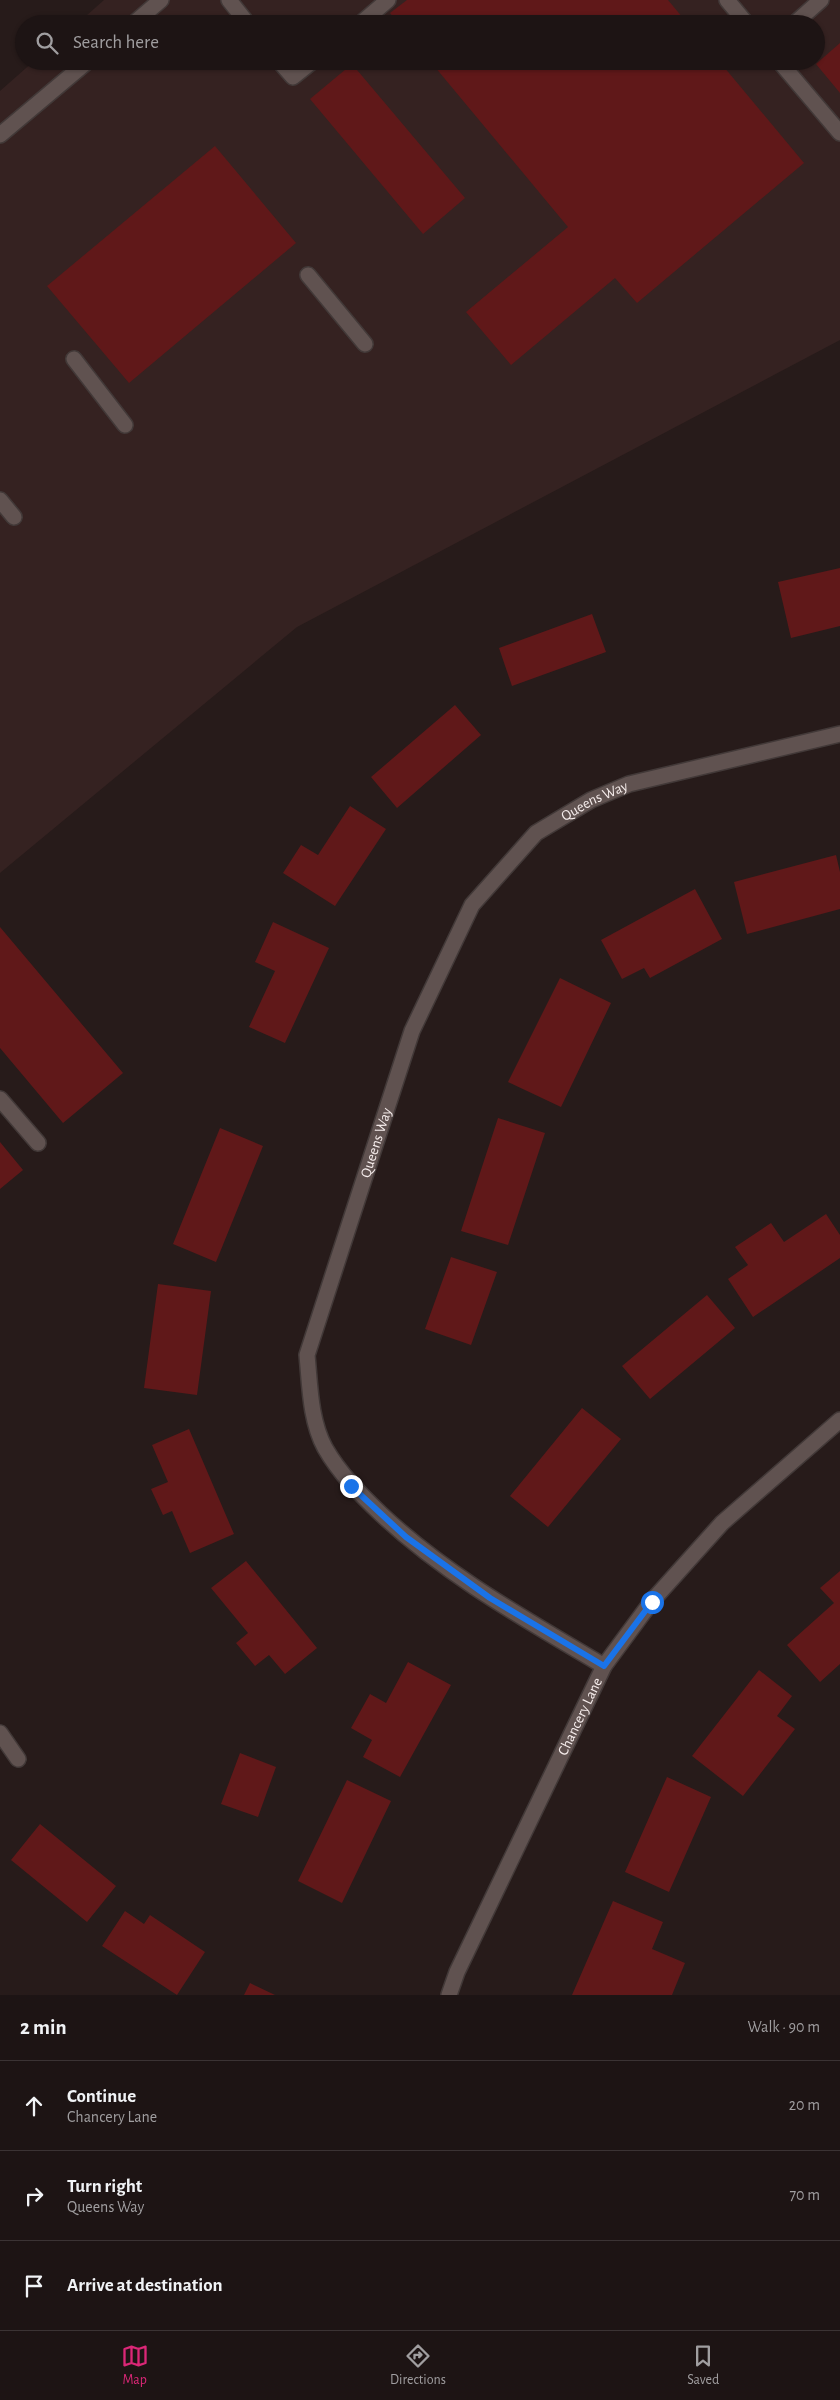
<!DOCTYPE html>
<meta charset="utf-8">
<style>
:root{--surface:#1d1414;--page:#251d1d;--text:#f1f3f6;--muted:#a09ea0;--line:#3b3334;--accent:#db2777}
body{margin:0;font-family:"Alegreya Sans",sans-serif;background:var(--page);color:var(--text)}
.stop{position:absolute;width:15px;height:15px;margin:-11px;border:4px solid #1a73e8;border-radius:50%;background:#fff}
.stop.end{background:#1a73e8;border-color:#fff;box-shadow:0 1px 5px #0008}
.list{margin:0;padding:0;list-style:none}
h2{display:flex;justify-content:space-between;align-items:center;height:65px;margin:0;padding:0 20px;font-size:21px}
h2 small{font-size:16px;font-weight:400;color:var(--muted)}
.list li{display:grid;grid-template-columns:32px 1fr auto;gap:15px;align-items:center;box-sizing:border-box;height:90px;padding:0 20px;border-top:1px solid var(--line)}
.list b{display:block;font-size:19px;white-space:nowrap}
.list p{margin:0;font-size:16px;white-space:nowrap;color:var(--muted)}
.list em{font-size:16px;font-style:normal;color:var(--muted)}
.icon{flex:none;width:28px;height:28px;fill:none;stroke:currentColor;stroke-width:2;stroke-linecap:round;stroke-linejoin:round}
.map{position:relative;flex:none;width:840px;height:1995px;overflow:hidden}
.search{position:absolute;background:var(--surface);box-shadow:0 1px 4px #0004;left:15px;right:15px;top:15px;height:55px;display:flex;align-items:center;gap:12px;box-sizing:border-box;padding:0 18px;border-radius:28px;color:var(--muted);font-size:19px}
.sheet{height:335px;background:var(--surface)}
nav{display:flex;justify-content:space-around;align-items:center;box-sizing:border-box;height:70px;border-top:1px solid var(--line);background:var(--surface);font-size:14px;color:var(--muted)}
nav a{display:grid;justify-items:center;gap:2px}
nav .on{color:var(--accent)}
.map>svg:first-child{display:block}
</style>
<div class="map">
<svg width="840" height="1995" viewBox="0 0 840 1995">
<rect width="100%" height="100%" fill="#271b1a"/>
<path fill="#352221" d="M 104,0 L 840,0 L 840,340 L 297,627 L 0,873 L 0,91 L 34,61 L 816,61 L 816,24 L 77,24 Z"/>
<path fill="#601819" d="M 407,0 L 668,0 L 688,24 L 399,24 L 390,13 Z
M 840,43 L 840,93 L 816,64 Z
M 430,61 L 719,61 L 804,163 L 637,303 L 615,278 L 511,365 L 466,312 L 568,227 Z
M 352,64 L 465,198 L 423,234 L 310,99 Z
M 215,146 L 296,243 L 129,383 L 47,286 Z
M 840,568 L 840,626 L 791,638 L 778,582 Z
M 592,614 L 606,652 L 512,686 L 499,648 Z
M 455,705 L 481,735 L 397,808 L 371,777 Z
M 350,806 L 386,829 L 335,906 L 283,873 L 301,845 L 318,855 Z
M 836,855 L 840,872 L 840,909 L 747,934 L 734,882 Z
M 695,889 L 722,939 L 650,978 L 644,968 L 622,979 L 601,940 Z
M 273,922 L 329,948 L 285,1043 L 249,1027 L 275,971 L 255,962 Z
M 0,927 L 123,1073 L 63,1123 L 0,1048 Z
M 560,978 L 611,1003 L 561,1107 L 508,1082 Z
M 498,1118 L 545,1133 L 508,1245 L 461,1231 Z
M 220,1128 L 263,1146 L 216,1262 L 173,1244 Z
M 0,1142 L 23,1170 L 0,1189 Z
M 826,1214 L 840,1235 L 840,1258 L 753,1317 L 728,1279 L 748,1265 L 735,1247 L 771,1223 L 784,1242 Z
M 451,1257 L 497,1272 L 471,1345 L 425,1329 Z
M 158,1284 L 211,1291 L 197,1395 L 144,1388 Z
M 707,1295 L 735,1328 L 650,1399 L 622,1366 Z
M 582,1408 L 621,1439 L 548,1527 L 510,1496 Z
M 189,1429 L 234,1534 L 190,1553 L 172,1511 L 163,1515 L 151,1489 L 168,1482 L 152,1445 Z
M 246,1561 L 317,1648 L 285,1674 L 269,1655 L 255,1666 L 236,1643 L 248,1633 L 211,1588 Z
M 840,1571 L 840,1664 L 820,1682 L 787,1645 L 834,1603 L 820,1588 Z
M 408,1662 L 451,1685 L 400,1777 L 363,1757 L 372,1740 L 351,1728 L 370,1694 L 386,1703 Z
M 759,1670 L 792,1696 L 777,1716 L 795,1729 L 743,1796 L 692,1756 Z
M 240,1753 L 276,1767 L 258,1817 L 221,1804 Z
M 667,1777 L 711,1797 L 669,1892 L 625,1872 Z
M 347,1780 L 391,1801 L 342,1903 L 298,1881 Z
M 40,1824 L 116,1886 L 87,1922 L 11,1860 Z
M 613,1901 L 663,1922 L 652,1949 L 685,1963 L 672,1995 L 572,1995 Z
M 125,1911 L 144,1924 L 150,1915 L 205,1952 L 177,1995 L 102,1946 Z
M 250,1983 L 275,1995 L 244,1995 Z"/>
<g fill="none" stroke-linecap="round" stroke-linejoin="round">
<defs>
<path id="lane" d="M 229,0 L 248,24
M 727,0 L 747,24
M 360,24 L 388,0
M 794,24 L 821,0
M 279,61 L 293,77 L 313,61
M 779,61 L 840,133
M 308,275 L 365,344
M 74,359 L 125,425
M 0,500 L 14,517"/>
<g id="street">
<path d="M 0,1099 L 38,1143"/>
<path id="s1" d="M 604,1666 C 527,1620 447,1576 381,1514 C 360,1494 340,1474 325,1448 C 310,1420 310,1386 307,1355 L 412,1031 L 472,905 L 536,833 L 591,800 L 629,784 L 840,734"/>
<path d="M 0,1733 L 18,1759"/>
<path id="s2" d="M 449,1995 L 457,1972 L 604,1666 L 652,1601 L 722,1523 L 840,1420"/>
</g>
<path id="secondary" d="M 133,24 L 161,0
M 0,135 L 88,61"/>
</defs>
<use href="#lane" stroke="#423938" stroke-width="18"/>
<use href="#street" stroke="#423938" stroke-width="18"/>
<use href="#secondary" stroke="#423938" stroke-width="18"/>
<use href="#lane" stroke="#605250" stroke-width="15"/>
<use href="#street" stroke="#605250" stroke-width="15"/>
<use href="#secondary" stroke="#605250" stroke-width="15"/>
</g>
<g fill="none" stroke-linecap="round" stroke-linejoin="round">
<path stroke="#1a73e8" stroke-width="6" d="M 351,1486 L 406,1537 L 490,1598 L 604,1666 L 652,1602"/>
</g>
<g text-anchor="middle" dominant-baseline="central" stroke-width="4.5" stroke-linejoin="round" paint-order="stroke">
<g font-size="15" fill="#f6edec" stroke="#271b1a">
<text stroke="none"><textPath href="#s1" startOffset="1096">Queens Way</textPath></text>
<text stroke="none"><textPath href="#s1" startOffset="676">Queens Way</textPath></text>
<text stroke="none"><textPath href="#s2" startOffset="308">Chancery Lane</textPath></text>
</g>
</g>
</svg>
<div class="stop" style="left:652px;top:1602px"></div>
<div class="stop end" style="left:351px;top:1486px"></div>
<div class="search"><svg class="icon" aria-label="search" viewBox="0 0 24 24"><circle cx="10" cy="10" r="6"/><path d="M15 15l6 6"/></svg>Search here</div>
</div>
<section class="sheet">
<h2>2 min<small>Walk · 90 m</small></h2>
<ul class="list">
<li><svg class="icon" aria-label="ahead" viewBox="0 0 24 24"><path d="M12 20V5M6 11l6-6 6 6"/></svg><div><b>Continue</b><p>Chancery Lane</p></div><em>20 m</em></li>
<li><svg class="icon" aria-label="right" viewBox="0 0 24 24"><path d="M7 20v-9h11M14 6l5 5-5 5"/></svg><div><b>Turn right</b><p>Queens Way</p></div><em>70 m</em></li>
<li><svg class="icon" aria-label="arrive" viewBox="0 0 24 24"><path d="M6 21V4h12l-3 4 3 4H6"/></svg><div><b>Arrive at destination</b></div></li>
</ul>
</section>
<nav>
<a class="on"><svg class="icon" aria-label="map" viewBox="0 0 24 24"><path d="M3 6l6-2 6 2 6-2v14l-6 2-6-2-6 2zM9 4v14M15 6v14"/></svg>Map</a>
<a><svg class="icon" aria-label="directions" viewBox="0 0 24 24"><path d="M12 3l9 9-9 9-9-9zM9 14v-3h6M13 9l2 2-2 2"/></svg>Directions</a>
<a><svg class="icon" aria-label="saved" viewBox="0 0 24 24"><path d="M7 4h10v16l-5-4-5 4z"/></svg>Saved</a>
</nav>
